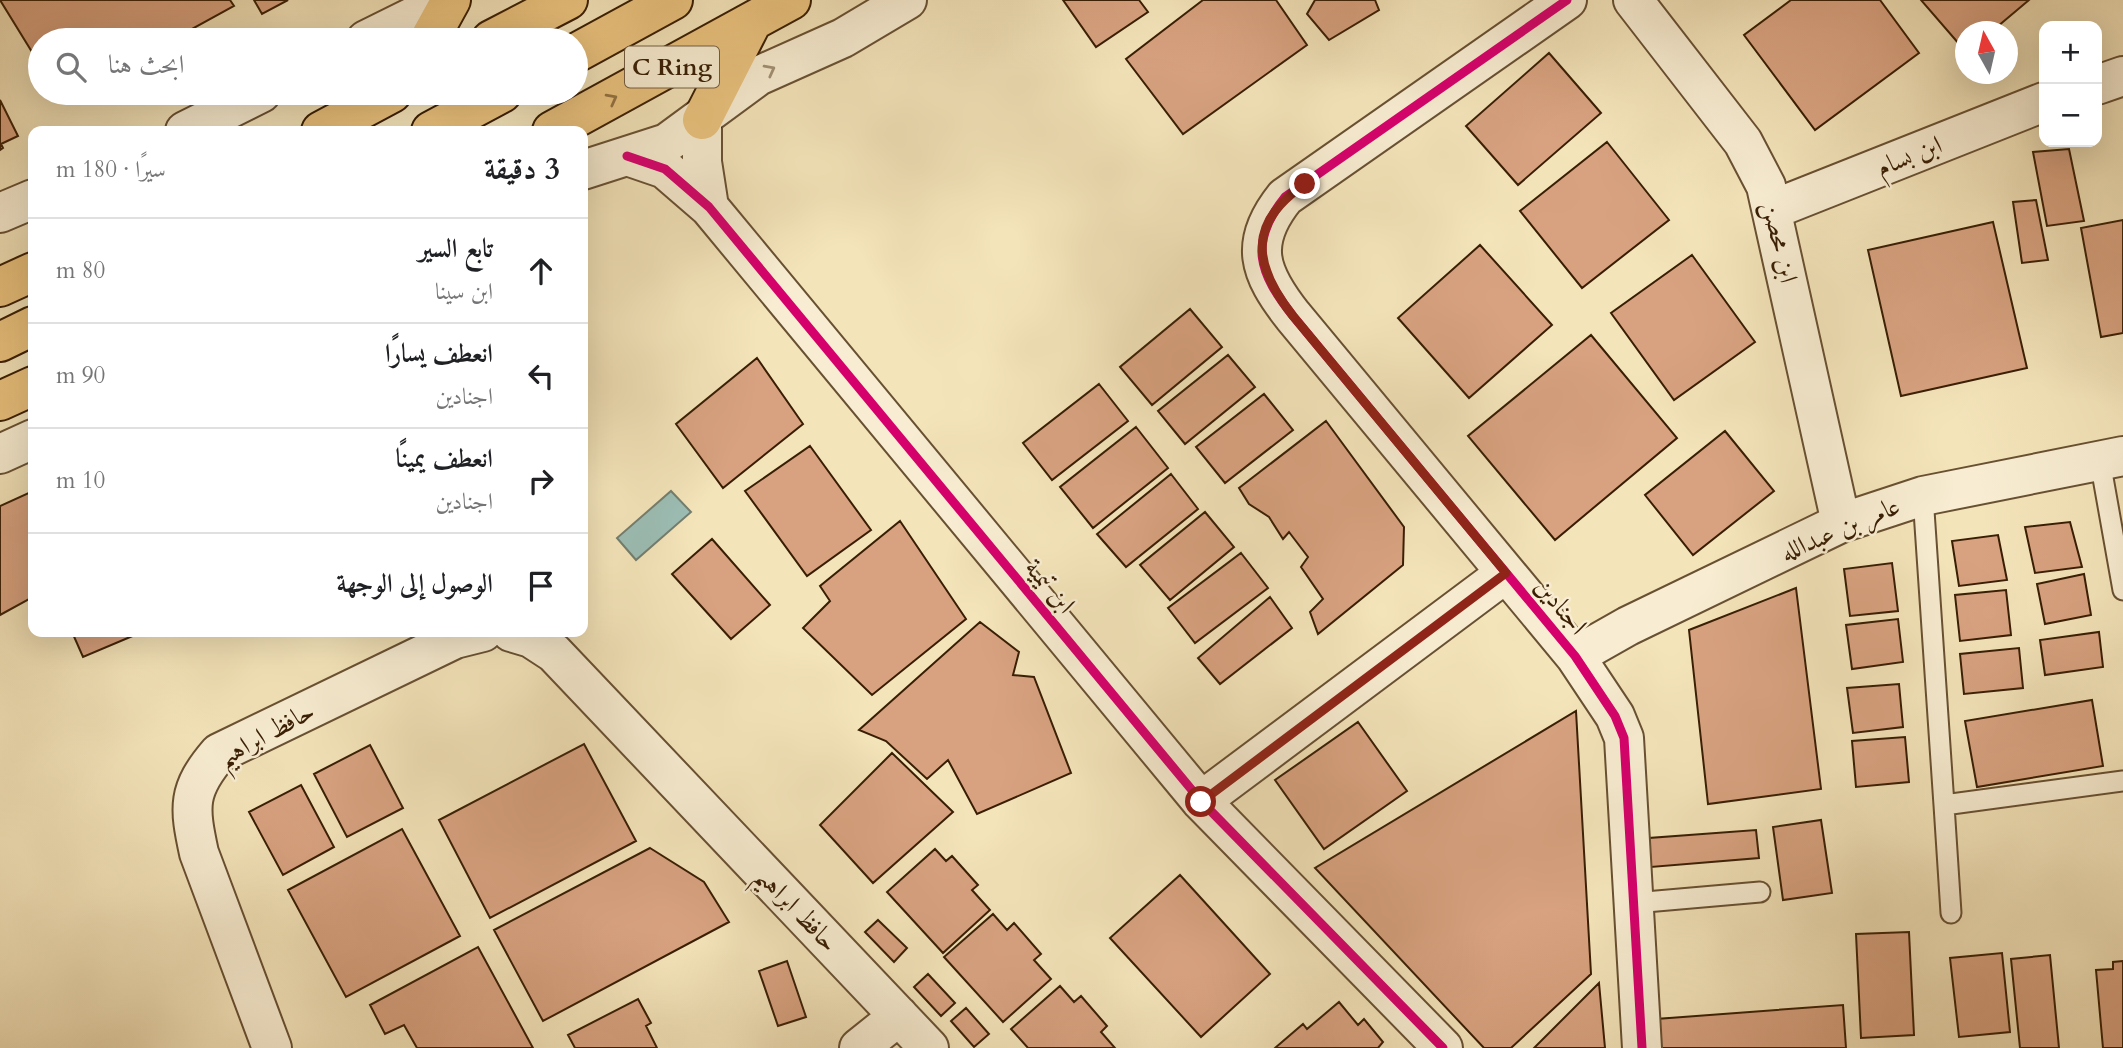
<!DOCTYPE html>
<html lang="ar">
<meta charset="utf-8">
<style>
:root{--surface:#fff;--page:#f2f2f2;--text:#202124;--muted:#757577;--line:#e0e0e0}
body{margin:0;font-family:Cardo,Amiri,serif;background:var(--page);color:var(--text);direction:rtl}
.controls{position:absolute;right:21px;top:21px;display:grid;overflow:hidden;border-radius:14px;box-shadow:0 7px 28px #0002}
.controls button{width:63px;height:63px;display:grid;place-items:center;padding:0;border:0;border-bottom:2px solid var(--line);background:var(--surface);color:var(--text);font:35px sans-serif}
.compass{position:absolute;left:1955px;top:21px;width:63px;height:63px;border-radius:50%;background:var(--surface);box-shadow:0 7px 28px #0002;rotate:352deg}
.stop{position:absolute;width:21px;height:21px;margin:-16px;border:5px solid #8f2418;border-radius:50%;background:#fff}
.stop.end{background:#8f2418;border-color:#fff;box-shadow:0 2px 7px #0008}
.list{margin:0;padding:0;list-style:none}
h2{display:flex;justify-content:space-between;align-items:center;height:91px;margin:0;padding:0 28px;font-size:30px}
h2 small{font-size:23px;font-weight:400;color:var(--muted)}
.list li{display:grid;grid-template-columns:46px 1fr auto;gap:21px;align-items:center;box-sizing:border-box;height:105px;padding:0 28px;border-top:2px solid var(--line)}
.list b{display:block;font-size:26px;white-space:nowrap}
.list p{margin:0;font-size:23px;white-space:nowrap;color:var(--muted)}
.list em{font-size:23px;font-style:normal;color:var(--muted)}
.icon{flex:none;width:38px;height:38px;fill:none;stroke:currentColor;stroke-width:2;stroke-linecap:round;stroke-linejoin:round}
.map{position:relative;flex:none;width:2123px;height:1048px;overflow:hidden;direction:ltr}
.search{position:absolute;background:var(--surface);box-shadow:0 7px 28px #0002;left:28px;top:28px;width:560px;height:77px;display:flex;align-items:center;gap:18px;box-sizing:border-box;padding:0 24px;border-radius:38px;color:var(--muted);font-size:26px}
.panel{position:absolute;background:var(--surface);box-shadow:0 7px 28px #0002;left:28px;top:126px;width:560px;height:511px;border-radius:14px;direction:rtl}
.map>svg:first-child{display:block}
</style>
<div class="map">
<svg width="2123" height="1048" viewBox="0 0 2123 1048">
<rect width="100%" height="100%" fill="#f4e4ba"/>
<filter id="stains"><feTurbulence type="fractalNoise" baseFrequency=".00286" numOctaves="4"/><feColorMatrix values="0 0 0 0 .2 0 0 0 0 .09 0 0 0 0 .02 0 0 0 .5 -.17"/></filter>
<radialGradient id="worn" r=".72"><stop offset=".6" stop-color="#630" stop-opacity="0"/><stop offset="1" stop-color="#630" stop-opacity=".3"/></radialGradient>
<path fill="#9cbeb5" stroke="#747e6e" stroke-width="2" d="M 671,491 L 691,512 L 636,560 L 617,538 Z"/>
<path fill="#d8a280" stroke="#391e04" stroke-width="2" d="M 0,0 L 230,0 L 234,6 L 172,40 L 40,40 L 40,65 Z
M 254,0 L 288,0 L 262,14 Z
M 1063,0 L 1139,0 L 1148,12 L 1096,47 Z
M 1203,0 L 1276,0 L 1307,45 L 1183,134 L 1126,59 Z
M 1315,0 L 1375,0 L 1379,10 L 1329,40 L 1307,14 Z
M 1791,0 L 1880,0 L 1919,53 L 1815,130 L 1744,35 Z
M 1921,0 L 2029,0 L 1991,32 L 1966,32 L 1966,52 Z
M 1549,53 L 1601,113 L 1518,185 L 1466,126 Z
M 0,100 L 18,136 L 1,144 L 3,148 L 0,150 Z
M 1607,142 L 1669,220 L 1582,288 L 1520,211 Z
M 2069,149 L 2084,221 L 2047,226 L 2033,152 Z
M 2036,200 L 2048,260 L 2022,263 L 2013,202 Z
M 2123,220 L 2123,333 L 2101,337 L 2081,228 Z
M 1993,222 L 2027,368 L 1901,396 L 1868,250 Z
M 1480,245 L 1552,325 L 1469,398 L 1398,318 Z
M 1692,255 L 1755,342 L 1674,400 L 1611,313 Z
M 1190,309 L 1222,347 L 1152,405 L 1120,367 Z
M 1591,335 L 1677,438 L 1555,540 L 1468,436 Z
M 1228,355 L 1255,387 L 1185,444 L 1158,411 Z
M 757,358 L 803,424 L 723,488 L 676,424 Z
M 1099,384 L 1128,421 L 1052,480 L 1023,443 Z
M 1264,394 L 1293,430 L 1225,483 L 1196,447 Z
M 1326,421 L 1404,527 L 1403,565 L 1318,634 L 1310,612 L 1323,599 L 1301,567 L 1308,557 L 1289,532 L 1283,539 L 1269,517 L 1249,504 L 1239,488 Z
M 1136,427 L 1168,468 L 1093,528 L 1060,487 Z
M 1725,431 L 1774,491 L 1693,555 L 1645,495 Z
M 810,446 L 871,530 L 807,576 L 745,491 Z
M 1171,474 L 1198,509 L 1126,567 L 1097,534 Z
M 33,491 L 33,597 L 0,615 L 0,506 Z
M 1205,512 L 1234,547 L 1170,600 L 1140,565 Z
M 900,521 L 966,619 L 872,695 L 803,628 L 830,601 L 820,586 Z
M 2070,522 L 2082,567 L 2035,573 L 2025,527 Z
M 1998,535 L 2007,580 L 1959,586 L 1952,541 Z
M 712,539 L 770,605 L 731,639 L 672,574 Z
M 1241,553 L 1268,588 L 1195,643 L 1168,608 Z
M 1892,563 L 1898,611 L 1850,616 L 1844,569 Z
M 2084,574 L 2091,615 L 2045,624 L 2037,584 Z
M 1796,588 L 1821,789 L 1708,804 L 1689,630 Z
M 2006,590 L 2011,635 L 1960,641 L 1955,595 Z
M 1270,597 L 1292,628 L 1220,684 L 1198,658 Z
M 1898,619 L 1903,662 L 1852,669 L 1846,625 Z
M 980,622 L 1019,652 L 1013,675 L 1034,677 L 1071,773 L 977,814 L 948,760 L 927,779 L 886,741 L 859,730 Z
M 72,632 L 142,632 L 83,657 Z
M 2099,632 L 2103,667 L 2045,675 L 2040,640 Z
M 2019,648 L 2023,688 L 1964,694 L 1960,654 Z
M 1899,684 L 1903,727 L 1853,733 L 1847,688 Z
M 2092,700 L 2103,766 L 1977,787 L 1965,721 Z
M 1576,711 L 1591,974 L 1511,1048 L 1484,1048 L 1315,868 Z
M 1358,722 L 1407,791 L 1324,849 L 1275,780 Z
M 1905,737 L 1909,782 L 1856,787 L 1852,741 Z
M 584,744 L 636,841 L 490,918 L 439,820 Z
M 370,745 L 403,808 L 347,837 L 314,774 Z
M 892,753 L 953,812 L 873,883 L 820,825 Z
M 301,785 L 334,847 L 283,875 L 249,812 Z
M 1821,820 L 1832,893 L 1783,900 L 1773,827 Z
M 402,829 L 460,936 L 346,997 L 288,890 Z
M 1756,830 L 1759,858 L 1651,867 L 1649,838 Z
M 650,848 L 704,882 L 729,922 L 543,1021 L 494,930 Z
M 935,849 L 946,861 L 952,856 L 978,885 L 972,890 L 990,910 L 943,953 L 887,892 Z
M 1180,875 L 1270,974 L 1201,1037 L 1110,938 Z
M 993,914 L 1007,930 L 1014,923 L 1041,954 L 1034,960 L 1051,979 L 1003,1022 L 944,957 Z
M 878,920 L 907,948 L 894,962 L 865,932 Z
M 1909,932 L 1914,1035 L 1861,1038 L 1856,934 Z
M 478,947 L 533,1048 L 417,1048 L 404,1025 L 385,1034 L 370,1005 Z
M 2002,953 L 2010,1032 L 1959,1037 L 1950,958 Z
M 2050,955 L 2059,1048 L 2020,1048 L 2011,959 Z
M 787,961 L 806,1017 L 778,1026 L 759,971 Z
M 2123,961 L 2123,1048 L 2103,1048 L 2096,970 L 2113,969 L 2113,962 Z
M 928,974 L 955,1003 L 941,1016 L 914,987 Z
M 1599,983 L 1605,1048 L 1534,1048 Z
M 1060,986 L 1074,1002 L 1081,996 L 1107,1026 L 1101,1032 L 1115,1048 L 1028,1048 L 1011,1029 Z
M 638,999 L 651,1023 L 646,1026 L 657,1048 L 575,1048 L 568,1035 Z
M 1339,1002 L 1358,1025 L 1364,1019 L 1383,1042 L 1378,1048 L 1275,1048 L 1303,1024 L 1307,1029 Z
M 1843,1005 L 1846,1048 L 1658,1048 L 1656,1019 Z
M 966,1008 L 989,1034 L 974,1047 L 951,1021 Z"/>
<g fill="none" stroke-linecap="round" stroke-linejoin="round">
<defs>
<path id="lane" d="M 2100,461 L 2123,590
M 1923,496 L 1944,805 L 2123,781
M 1944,805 L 1951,913
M 1634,903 L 1760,892"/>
<path id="street" d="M 1567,0 L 1285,197 C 1248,243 1259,273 1293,316 L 1575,656 L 1615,716 L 1624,738 L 1642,1048
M 1633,0 L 1743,142 L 1766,186 L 1841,523
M 366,40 L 447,0
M 2097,85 L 2123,76
M 702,120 L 702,162 L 709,207
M 185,131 L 261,93
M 627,156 L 665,169 L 709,207 L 1201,801 L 1443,1048
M 583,170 L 667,143 L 758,76 L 843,38 L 907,0
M 1774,209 L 2044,102
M 0,213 L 33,199
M 0,454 L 33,439
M 511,632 L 531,638 L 554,653 L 929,1048
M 1575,656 L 1628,626 L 1841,523 L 1923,496 L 2123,456
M 1201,801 L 1506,573
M 272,1048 L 199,853 C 189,807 187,790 219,753 L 455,639 L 483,632
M 859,1048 L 899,1016"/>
<path id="highway" d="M 429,40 L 451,0
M 491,40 L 568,0
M 576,53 L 673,0
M 702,120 L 751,24
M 321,131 L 392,93
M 431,131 L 502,93
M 552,131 L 791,0
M 0,287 L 33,272
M 0,342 L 33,326
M 0,401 L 33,386"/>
</defs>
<use href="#lane" stroke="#685032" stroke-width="23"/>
<use href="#street" stroke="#685032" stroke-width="42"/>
<use href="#highway" stroke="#391e04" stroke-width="42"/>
<use href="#lane" stroke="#f8edd2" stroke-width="19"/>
<use href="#street" stroke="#f8edd2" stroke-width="38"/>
<use href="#highway" stroke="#eac27d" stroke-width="38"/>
<defs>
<path id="cycleway" d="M 1567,0 L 1285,197 C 1248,243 1259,273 1293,316 L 1575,656 L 1615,716 L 1624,738 L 1642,1048
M 627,156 L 665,169 L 709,207 L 1201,801 L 1443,1048"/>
</defs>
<use href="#cycleway" stroke="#f8edd2" stroke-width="13"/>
<use href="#cycleway" stroke="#d6006c" stroke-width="9"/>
</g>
<defs><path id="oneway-chevron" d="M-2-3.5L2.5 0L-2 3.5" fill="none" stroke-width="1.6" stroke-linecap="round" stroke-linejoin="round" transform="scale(1.75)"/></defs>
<use stroke="#a29075" href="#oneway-chevron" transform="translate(770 70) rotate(-28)"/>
<use stroke="#927040" href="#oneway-chevron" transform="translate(612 99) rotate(-28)"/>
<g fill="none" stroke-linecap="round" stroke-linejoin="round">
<path stroke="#8f2418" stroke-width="9" d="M 1201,802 L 1506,573 L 1293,316 C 1253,265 1247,223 1305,184"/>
</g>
<g text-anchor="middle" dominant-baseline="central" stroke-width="5" stroke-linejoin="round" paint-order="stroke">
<rect fill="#f8edd2" stroke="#725c42" stroke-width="2" x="625" y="46.5" width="94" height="41" rx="5"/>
<g font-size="24" font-weight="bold" fill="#391e04">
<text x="672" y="67">C Ring</text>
</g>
<g font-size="26" fill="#391e04" stroke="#f8edd2">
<text transform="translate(1909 156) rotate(-22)">ابن بسام</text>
<text transform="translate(1780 242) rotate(77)">ابن محصن</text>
<text transform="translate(1840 529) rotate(-23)">عامر بن عبدالله</text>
<text transform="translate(1050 586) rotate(50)">ابن تيمية</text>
<text transform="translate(1561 606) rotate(50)">اجنادين</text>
<text transform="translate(266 734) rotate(-29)">حافظ ابراهيم</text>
<text transform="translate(797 909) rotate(46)">حافظ ابراهيم</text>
</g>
</g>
<rect width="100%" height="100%" filter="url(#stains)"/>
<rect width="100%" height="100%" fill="url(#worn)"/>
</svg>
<div class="controls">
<button>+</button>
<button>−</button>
</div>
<svg class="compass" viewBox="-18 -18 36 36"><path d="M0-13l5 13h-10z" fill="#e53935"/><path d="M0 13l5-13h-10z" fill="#757577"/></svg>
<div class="stop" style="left:1201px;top:802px"></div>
<div class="stop end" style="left:1305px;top:184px"></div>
<div class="search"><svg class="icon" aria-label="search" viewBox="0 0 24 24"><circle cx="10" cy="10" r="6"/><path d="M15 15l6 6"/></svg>ابحث هنا</div>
<section class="panel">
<h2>3 دقيقة<small>سيرًا · 180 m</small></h2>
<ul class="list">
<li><svg class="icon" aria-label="ahead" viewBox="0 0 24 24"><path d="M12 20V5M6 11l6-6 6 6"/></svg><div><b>تابع السير</b><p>ابن سينا</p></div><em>80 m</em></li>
<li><svg class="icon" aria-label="left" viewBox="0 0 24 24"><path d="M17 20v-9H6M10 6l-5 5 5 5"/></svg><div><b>انعطف يسارًا</b><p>اجنادين</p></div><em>90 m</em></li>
<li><svg class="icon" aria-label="right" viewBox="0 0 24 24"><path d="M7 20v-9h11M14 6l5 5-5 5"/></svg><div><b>انعطف يمينًا</b><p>اجنادين</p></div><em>10 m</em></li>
<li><svg class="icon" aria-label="arrive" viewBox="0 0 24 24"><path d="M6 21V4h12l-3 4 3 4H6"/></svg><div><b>الوصول إلى الوجهة</b></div></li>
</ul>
</section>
</div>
